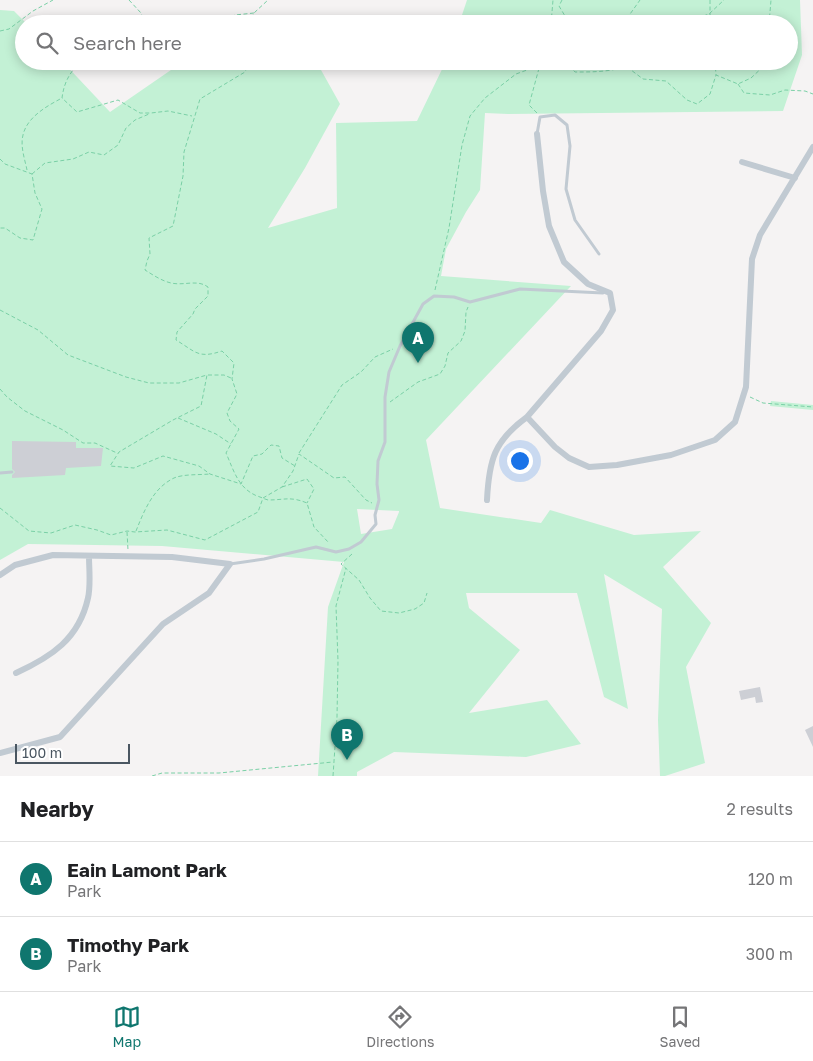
<!DOCTYPE html>
<style>
:root{--surface:#fff;--page:#f2f2f2;--text:#202124;--muted:#757577;--line:#e0e0e0;--accent:#0f766e}
body{margin:0;font-family:"Golos Text",sans-serif;background:var(--page);color:var(--text)}
.scale{position:absolute;left:15px;bottom:12px;width:115px;box-sizing:border-box;padding-left:5px;border:2px solid #4a5661;border-top:0;font-size:14px;line-height:18px;white-space:nowrap;color:#4a5661;-webkit-text-stroke:4px #fff;paint-order:stroke}
.you{position:absolute;left:519px;top:460px;width:18px;height:18px;margin:-12px;border:4px solid #fff;border-radius:50%;background:#1a73e8;box-shadow:0 0 0 8px #1a73e833}
.badge{display:grid;place-items:center;width:32px;height:32px;border-radius:50%;background:var(--accent);color:#fff;font-size:16px;font-weight:700}
.pin{position:absolute;translate:-50% -41px;filter:drop-shadow(0 1px 2px #0008)}
.pin::after{content:'';position:absolute;top:26px;width:18px;height:15px;background:inherit;clip-path:polygon(0 0,100% 0,50% 100%)}
.list{margin:0;padding:0;list-style:none}
h2{display:flex;justify-content:space-between;align-items:center;height:65px;margin:0;padding:0 20px;font-size:21px}
h2 small{font-size:16px;font-weight:400;color:var(--muted)}
.list li{display:grid;grid-template-columns:32px 1fr auto;gap:15px;align-items:center;box-sizing:border-box;height:75px;padding:0 20px;border-top:1px solid var(--line)}
.list b{display:block;font-size:19px;white-space:nowrap}
.list p{margin:0;font-size:16px;white-space:nowrap;color:var(--muted)}
.list em{font-size:16px;font-style:normal;color:var(--muted)}
.icon{flex:none;width:28px;height:28px;fill:none;stroke:currentColor;stroke-width:2;stroke-linecap:round;stroke-linejoin:round}
.map{position:relative;flex:none;width:813px;height:776px;overflow:hidden}
.search{position:absolute;background:var(--surface);box-shadow:0 2px 12px #0003;left:15px;right:15px;top:15px;height:55px;display:flex;align-items:center;gap:12px;box-sizing:border-box;padding:0 18px;border-radius:28px;color:var(--muted);font-size:19px}
.sheet{height:215px;background:var(--surface)}
nav{display:flex;justify-content:space-around;align-items:center;box-sizing:border-box;height:70px;border-top:1px solid var(--line);background:var(--surface);font-size:14px;color:var(--muted)}
nav a{display:grid;justify-items:center;gap:2px}
nav .on{color:var(--accent)}
.map>svg:first-child{display:block}
</style>
<div class="map">
<svg width="813" height="776" viewBox="0 0 813 776">
<rect width="100%" height="100%" fill="#f5f3f3"/>
<path fill="#c3f1d5" fill-rule="evenodd" d="M 467,0 L 800,0 L 802,55 L 783,111 L 508,114 L 485,113 L 480,190 L 466,212 L 446,249 L 441,276 L 571,286 L 426,440 L 440,508 L 541,523 L 550,510 L 634,535 L 701,531 L 663,567 L 711,623 L 686,667 L 705,763 L 665,776 L 660,776 L 658,720 L 662,609 L 604,574 L 628,709 L 604,697 L 577,593 L 466,593 L 469,608 L 520,650 L 469,713 L 547,700 L 581,744 L 526,757 L 394,752 L 357,772 L 357,776 L 318,776 L 328,607 L 344,562 L 162,546 L 28,544 L 0,560 L 0,10 L 14,11 L 27,24 L 24,24 L 24,61 L 62,61 L 110,112 L 184,61 L 316,61 L 340,104 L 305,168 L 268,228 L 337,208 L 336,123 L 417,121 L 446,61 L 789,61 L 789,24 L 459,24 ZM 357,509 L 399,511 L 399,512 L 392,529 L 361,534 Z
M 771,401 L 813,405 L 813,410 L 770,406 Z"/>
<path fill="#cdcfd5" d="M 12,441 L 76,442 L 76,448 L 103,448 L 101,466 L 66,468 L 65,475 L 12,478 L 12,475 L 15,472 L 12,469 Z
M 760,687 L 763,702 L 756,703 L 755,697 L 741,700 L 739,691 Z
M 813,726 L 813,747 L 805,730 Z"/>
<g fill="none" stroke-linecap="round" stroke-linejoin="round">
<path stroke="#7ad0a6" stroke-width="1" stroke-dasharray="4 2.5" stroke-linecap="butt" d="M 129,0 L 141,13 L 143,18 L 137,24
M 562,0 L 559,6 L 565,16 L 575,24
M 710,0 L 710,24
M 220,24 L 235,15 L 254,13
M 248,24 L 254,13 L 268,0
M 551,24 L 553,0
M 623,24 L 640,0
M 694,24 L 698,18 L 709,14 L 724,0
M 769,24 L 771,0
M 0,31 L 9,29 L 33,11 L 53,0
M 81,61 C 70,72 64,82 62,98 L 77,112 L 118,100 L 140,113 L 151,113 L 168,111 L 192,116
M 242,61 L 248,62
M 250,61 L 245,72 L 200,99 L 184,152 L 183,176 L 173,226 L 149,238 L 150,254 L 147,261 L 145,270 C 153,275 162,281 171,283 C 184,286 197,279 208,287 L 208,296 L 195,309 L 193,314 L 177,332 L 176,340 C 196,352 198,359 222,351 L 234,363 L 232,379 L 237,394 L 227,413 L 230,421 L 239,429 L 226,453 C 234,471 238,488 257,496 C 261,497 264,499 268,500 C 285,500 290,496 307,503 L 314,527 L 329,543
M 565,61 L 575,72 C 597,72 618,72 638,61
M 715,61 L 716,75 L 738,84 L 751,78 L 765,65 L 766,61
M 627,67 L 643,79 L 666,81 L 687,100 L 697,104 L 710,94 L 716,75
M 738,84 L 744,93 L 770,95 L 785,90 L 805,91 L 813,94
M 537,113 L 529,105 L 541,61
M 0,159 L 5,164 L 32,174 L 35,193 L 42,209 L 33,240 L 20,238 L 5,228 L 0,228
M 27,170 C 25,160 20,146 23,135 C 27,117 47,106 62,98
M 32,174 L 45,163 L 73,159 L 89,152 L 104,155 L 118,145 L 126,128 L 135,120 L 149,114
M 435,290 L 449,228 L 462,145 L 470,116 L 485,98 L 516,74 L 552,61
M 0,310 L 38,330 L 68,355 L 126,377 L 149,383 L 179,383 L 207,375 L 201,406 L 173,420 L 119,452 L 110,466 L 134,468 L 163,456 L 199,466 L 210,474 L 241,484 L 253,456 L 262,454 L 271,445 L 279,446 L 282,458 L 295,466
M 208,375 L 224,375 L 231,378
M 0,389 L 7,397 L 25,411 L 63,430 L 83,443 L 95,443 L 117,453
M 750,397 L 763,403 L 813,407
M 390,402 L 418,382 L 440,374 L 445,366 L 448,353 L 461,341 L 465,331 L 466,312 L 468,307
M 178,418 L 216,434 L 231,444
M 299,453 L 342,385 L 361,372 L 375,357 L 393,349
M 282,487 L 307,479 L 314,489 L 307,503
M 0,508 L 29,531 L 51,533 L 75,525 L 97,530 L 111,535 L 127,531 L 135,532 L 167,530 L 205,540 L 258,512 L 263,498 L 282,487 L 293,471 L 299,454 L 334,478 L 345,477 L 366,500 L 372,503
M 136,531 C 144,511 153,488 174,478 C 183,474 199,475 210,474
M 127,532 L 128,550
M 352,554 L 341,564 L 359,580 L 370,598 L 381,611 L 399,613 L 415,609 L 424,603 L 427,593
M 152,776 L 162,773 L 219,773 L 333,762
M 333,776 L 337,717 L 338,661 L 336,606 L 346,568"/>
<path stroke="#c1cad2" stroke-width="3" d="M 537,134 L 540,117 L 555,115 L 567,125 L 570,146 L 566,189 L 575,220 L 599,254
M 0,473 L 12,472
M 230,564 L 264,559 L 316,547 L 336,552 L 349,549 L 361,542 L 376,524 L 375,515 L 379,500 L 377,484 L 378,461 L 385,442 L 385,397 L 389,372 L 400,346 L 423,304 L 434,296 L 454,297 L 470,302 L 520,289 L 603,293"/>
<path stroke="#c1cad2" stroke-width="6" d="M 537,134 L 543,191 L 549,226 L 564,262 L 588,284 L 610,293 L 613,310 L 601,331 L 527,417 L 555,447 L 569,458 L 589,467 L 617,465 L 671,455 L 715,440 L 735,422 L 746,387 L 752,259 L 760,235 L 813,147
M 742,162 L 795,178
M 487,500 C 489,460 494,441 527,417
M 0,575 L 15,565 L 53,555 L 172,557 L 230,564 L 209,593 L 163,624 L 60,737 L 0,753
M 16,673 C 51,657 79,639 88,598 C 91,585 89,569 89,556"/>
</g>
</svg>
<div class="scale">100 m</div>
<div class="you"></div>
<div class="pin badge" style="left:418px;top:363px">A</div>
<div class="pin badge" style="left:347px;top:760px">B</div>
<div class="search"><svg class="icon" aria-label="search" viewBox="0 0 24 24"><circle cx="10" cy="10" r="6"/><path d="M15 15l6 6"/></svg>Search here</div>
</div>
<section class="sheet">
<h2>Nearby<small>2 results</small></h2>
<ul class="list">
<li><span class="badge">A</span><div><b>Eain Lamont Park</b><p>Park</p></div><em>120 m</em></li>
<li><span class="badge">B</span><div><b>Timothy Park</b><p>Park</p></div><em>300 m</em></li>
</ul>
</section>
<nav>
<a class="on"><svg class="icon" aria-label="map" viewBox="0 0 24 24"><path d="M3 6l6-2 6 2 6-2v14l-6 2-6-2-6 2zM9 4v14M15 6v14"/></svg>Map</a>
<a><svg class="icon" aria-label="directions" viewBox="0 0 24 24"><path d="M12 3l9 9-9 9-9-9zM9 14v-3h6M13 9l2 2-2 2"/></svg>Directions</a>
<a><svg class="icon" aria-label="saved" viewBox="0 0 24 24"><path d="M7 4h10v16l-5-4-5 4z"/></svg>Saved</a>
</nav>
